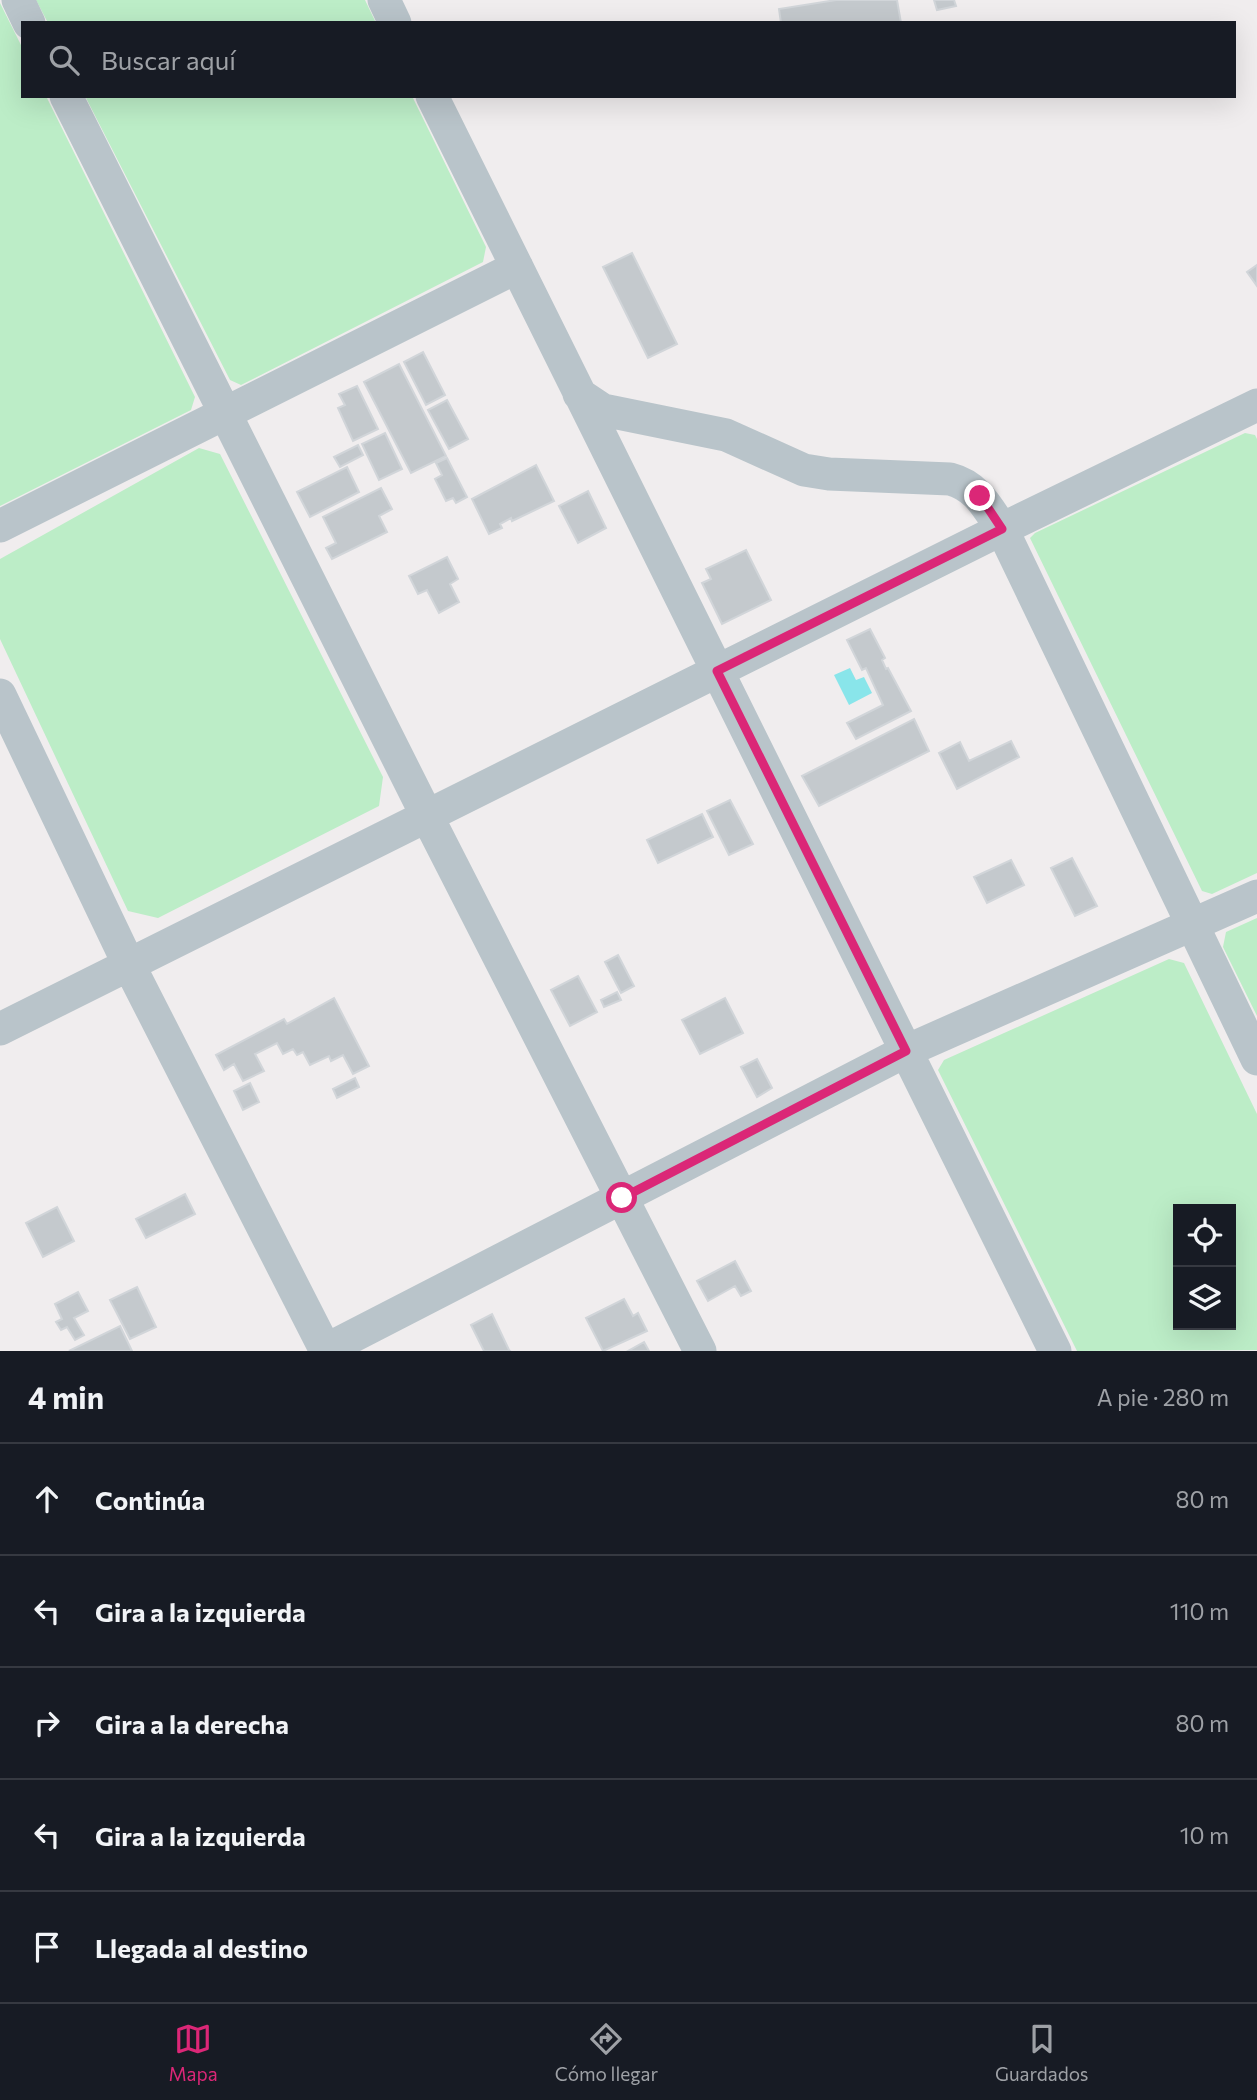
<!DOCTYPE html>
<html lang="es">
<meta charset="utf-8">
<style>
:root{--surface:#171b24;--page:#20242c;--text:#f1f3f6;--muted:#9ea1a6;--line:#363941;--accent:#db2777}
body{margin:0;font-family:Commissioner,sans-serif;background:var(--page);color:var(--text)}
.controls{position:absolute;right:21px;bottom:21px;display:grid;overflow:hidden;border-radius:0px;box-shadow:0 7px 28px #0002}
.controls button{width:63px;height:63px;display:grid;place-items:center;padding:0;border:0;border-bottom:2px solid var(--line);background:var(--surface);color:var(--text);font:35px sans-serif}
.stop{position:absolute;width:21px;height:21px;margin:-16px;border:5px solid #db2777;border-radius:50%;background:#fff}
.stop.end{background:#db2777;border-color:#fff;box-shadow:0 2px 7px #0008}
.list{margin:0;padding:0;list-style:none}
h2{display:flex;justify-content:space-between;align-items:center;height:91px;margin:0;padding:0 28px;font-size:30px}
h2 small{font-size:23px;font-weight:400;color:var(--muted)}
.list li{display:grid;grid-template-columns:46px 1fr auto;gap:21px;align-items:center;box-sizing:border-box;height:112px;padding:0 28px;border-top:2px solid var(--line)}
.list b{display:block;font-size:26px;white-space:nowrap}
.list em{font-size:23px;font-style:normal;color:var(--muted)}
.icon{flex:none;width:38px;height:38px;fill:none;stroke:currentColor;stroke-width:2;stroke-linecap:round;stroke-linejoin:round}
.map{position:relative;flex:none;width:1257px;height:1351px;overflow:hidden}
.search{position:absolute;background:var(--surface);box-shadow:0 7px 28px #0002;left:21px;right:21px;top:21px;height:77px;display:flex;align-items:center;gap:18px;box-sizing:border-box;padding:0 24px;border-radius:0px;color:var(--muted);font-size:26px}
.sheet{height:651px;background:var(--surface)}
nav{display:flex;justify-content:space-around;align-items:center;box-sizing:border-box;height:98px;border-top:2px solid var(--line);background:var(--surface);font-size:19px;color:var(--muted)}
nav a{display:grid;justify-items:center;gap:4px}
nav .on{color:var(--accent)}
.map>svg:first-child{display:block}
</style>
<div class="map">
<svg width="1257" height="1351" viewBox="0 0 1257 1351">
<rect width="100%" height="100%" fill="#f0edee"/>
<path fill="#bcedc7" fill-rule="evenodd" d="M 36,0 L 365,0 L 376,23 L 48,23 Z
M 0,3 L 23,49 L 23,96 L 46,96 L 195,397 L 191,410 L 0,506 Z
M 85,96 L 412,96 L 486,247 L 483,262 L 241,385 L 230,380 Z
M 1245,433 L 1255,435 L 1257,439 L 1257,873 L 1212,894 L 1202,891 L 1030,538 L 1035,533 Z
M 199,448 L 220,454 L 383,777 L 379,806 L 158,918 L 128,911 L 0,639 L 0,559 Z
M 1257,918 L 1257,1016 L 1223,947 L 1226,932 Z
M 1169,959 L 1184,963 L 1257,1114 L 1257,1350 L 1077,1351 L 938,1070 L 944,1060 ZM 1178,1209 L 1231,1209 L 1231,1325 L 1178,1325 Z"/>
<path fill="#89e5ea" d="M 850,668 L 856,680 L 864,677 L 872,693 L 849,705 L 834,675 Z"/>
<path fill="#c4c9cd" stroke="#d1d5d9" stroke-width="2" d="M 836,0 L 897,0 L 901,23 L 781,23 L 779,9 Z
M 934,0 L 954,0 L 956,6 L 937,10 Z
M 632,253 L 677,344 L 648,358 L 603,267 Z
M 1257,265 L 1257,286 L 1247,272 Z
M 423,352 L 445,395 L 426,405 L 404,362 Z
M 399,364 L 446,456 L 411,473 L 364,382 Z
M 357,386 L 378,429 L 353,441 L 338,408 L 345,405 L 339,394 Z
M 447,400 L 468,439 L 449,449 L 428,410 Z
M 385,433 L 402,469 L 379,480 L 362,444 Z
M 358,445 L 363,455 L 340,467 L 334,457 Z
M 447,458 L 467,497 L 456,503 L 453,498 L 446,501 L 435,479 L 442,475 L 436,463 Z
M 536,465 L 554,501 L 512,521 L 511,518 L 500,524 L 502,528 L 489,534 L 472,499 Z
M 347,467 L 359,492 L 310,517 L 297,492 Z
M 381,488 L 392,509 L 379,516 L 387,532 L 332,559 L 326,548 L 336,543 L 323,517 Z
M 588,491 L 606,528 L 578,543 L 559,506 Z
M 746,550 L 771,600 L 722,624 L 702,583 L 711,579 L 706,569 Z
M 447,557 L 458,579 L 450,584 L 459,602 L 439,613 L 427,590 L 418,594 L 409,576 Z
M 870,629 L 885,658 L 882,660 L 886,669 L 888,668 L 911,711 L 856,739 L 847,723 L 883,705 L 866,668 L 862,670 L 847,640 Z
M 914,719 L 929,751 L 819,806 L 802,776 Z
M 1011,741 L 1019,757 L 957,789 L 939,753 L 960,742 L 969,761 Z
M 730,800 L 753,844 L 729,855 L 707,811 Z
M 702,814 L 713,837 L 658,863 L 647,840 Z
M 1072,858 L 1097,906 L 1075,916 L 1051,868 Z
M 1011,860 L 1024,885 L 987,903 L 974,877 Z
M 618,955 L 634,986 L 621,993 L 605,962 Z
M 578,976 L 597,1012 L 570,1026 L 551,990 Z
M 617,992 L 621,1000 L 604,1007 L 601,1000 Z
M 334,998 L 369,1066 L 353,1074 L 343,1055 L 331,1061 L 329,1056 L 310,1065 L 303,1052 L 297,1055 L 293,1049 L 283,1054 L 277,1043 L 255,1054 L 264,1071 L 243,1081 L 234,1064 L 224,1070 L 216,1055 L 284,1019 L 287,1024 Z
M 725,998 L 743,1033 L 700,1054 L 682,1020 Z
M 757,1059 L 772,1088 L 757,1097 L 741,1067 Z
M 355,1078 L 359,1087 L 337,1098 L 333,1089 Z
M 250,1083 L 259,1102 L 243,1110 L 234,1091 Z
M 185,1194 L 195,1214 L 146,1238 L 136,1219 Z
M 57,1207 L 74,1241 L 43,1257 L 26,1223 Z
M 735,1261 L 751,1291 L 741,1296 L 735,1286 L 708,1301 L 697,1281 Z
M 137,1287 L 156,1327 L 130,1339 L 110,1300 Z
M 78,1292 L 88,1311 L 74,1318 L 84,1335 L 75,1340 L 67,1327 L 61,1330 L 56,1322 L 62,1319 L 55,1304 Z
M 624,1299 L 633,1316 L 638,1313 L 647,1331 L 603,1351 L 586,1318 Z
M 492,1314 L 509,1350 L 510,1351 L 484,1351 L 471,1325 Z
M 120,1326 L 132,1351 L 69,1351 Z
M 644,1342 L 649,1351 L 628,1351 Z"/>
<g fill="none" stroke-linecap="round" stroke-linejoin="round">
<path stroke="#b9c4ca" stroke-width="33" d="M 18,0 L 29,23
M 384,0 L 395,23
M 66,96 L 427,816 L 700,1351
M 432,96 L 1055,1351
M 579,394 L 603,410 L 726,435 L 804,470 L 829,474 L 950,479 C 977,486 987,507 1002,529 L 1257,1059
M 0,526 L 517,267
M 0,695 L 129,965 L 326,1351
M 0,1029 L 1002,529 L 1257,405
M 324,1351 L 906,1051 L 1257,896"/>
</g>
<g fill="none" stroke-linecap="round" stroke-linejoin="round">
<path stroke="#db2777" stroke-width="9" d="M 622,1198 L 906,1051 L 717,671 L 1002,529 L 980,496"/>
</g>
</svg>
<div class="controls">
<button><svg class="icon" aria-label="locate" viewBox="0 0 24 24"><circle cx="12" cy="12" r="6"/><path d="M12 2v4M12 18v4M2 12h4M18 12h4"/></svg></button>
<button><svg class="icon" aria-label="layers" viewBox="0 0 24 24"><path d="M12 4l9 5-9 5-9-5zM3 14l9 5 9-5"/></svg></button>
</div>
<div class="stop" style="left:622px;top:1198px"></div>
<div class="stop end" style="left:980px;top:496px"></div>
<div class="search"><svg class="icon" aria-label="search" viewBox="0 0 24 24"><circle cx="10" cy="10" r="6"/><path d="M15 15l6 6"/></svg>Buscar aquí</div>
</div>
<section class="sheet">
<h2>4 min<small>A pie · 280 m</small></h2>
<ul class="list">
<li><svg class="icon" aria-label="ahead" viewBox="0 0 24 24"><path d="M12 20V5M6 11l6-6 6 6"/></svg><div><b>Continúa</b></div><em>80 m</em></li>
<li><svg class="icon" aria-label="left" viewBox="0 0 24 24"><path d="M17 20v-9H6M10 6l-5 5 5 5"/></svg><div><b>Gira a la izquierda</b></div><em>110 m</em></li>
<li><svg class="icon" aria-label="right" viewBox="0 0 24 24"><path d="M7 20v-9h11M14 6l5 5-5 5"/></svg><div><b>Gira a la derecha</b></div><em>80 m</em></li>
<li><svg class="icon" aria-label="left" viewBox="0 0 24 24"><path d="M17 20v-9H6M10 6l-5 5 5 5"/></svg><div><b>Gira a la izquierda</b></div><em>10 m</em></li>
<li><svg class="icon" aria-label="arrive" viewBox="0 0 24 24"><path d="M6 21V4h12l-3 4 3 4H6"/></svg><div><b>Llegada al destino</b></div></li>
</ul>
</section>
<nav>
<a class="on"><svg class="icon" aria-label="map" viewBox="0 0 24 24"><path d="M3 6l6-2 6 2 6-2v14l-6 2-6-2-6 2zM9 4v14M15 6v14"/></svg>Mapa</a>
<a><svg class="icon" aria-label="directions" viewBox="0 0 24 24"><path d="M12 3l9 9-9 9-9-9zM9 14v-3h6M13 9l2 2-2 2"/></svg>Cómo llegar</a>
<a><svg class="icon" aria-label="saved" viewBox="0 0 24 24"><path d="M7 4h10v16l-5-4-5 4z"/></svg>Guardados</a>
</nav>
